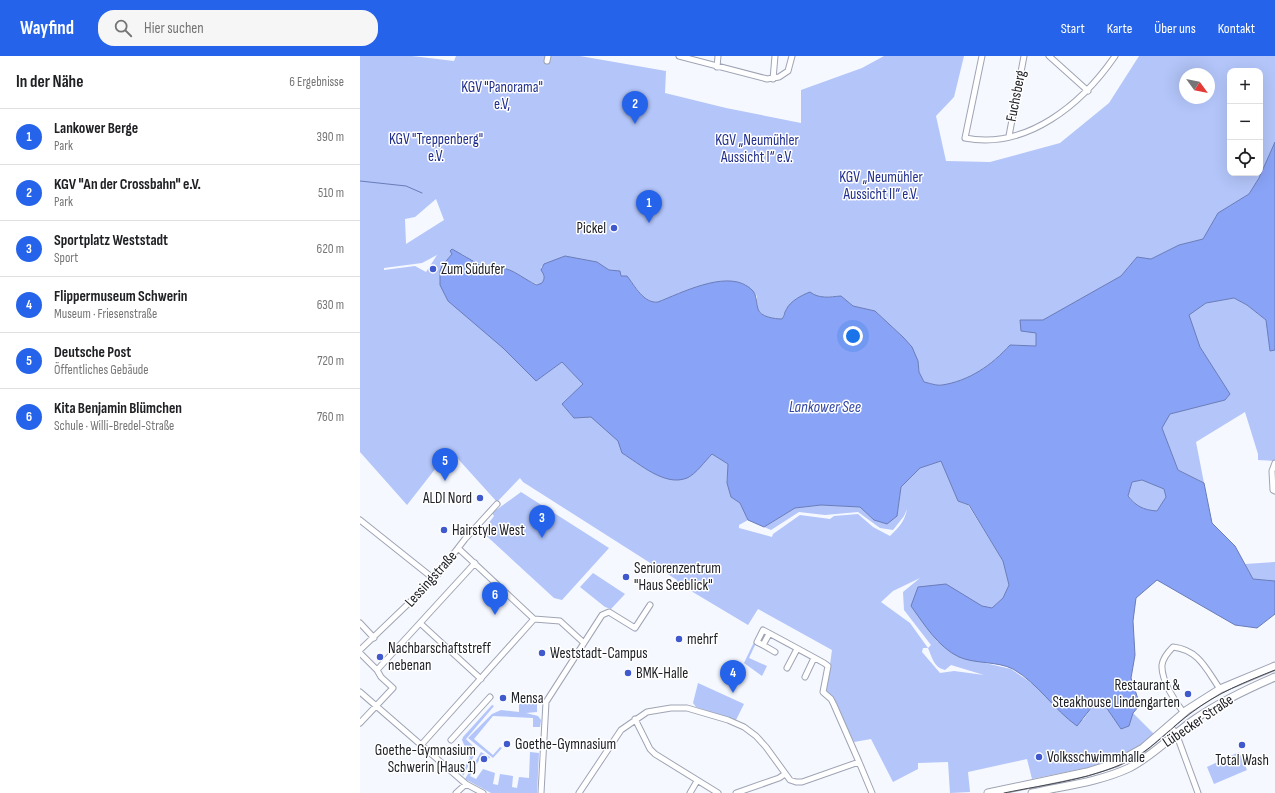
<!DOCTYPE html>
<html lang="de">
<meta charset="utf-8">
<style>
:root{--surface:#fff;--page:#f6f6f6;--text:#202124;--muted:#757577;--line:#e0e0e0;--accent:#2563eb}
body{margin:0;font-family:"Sofia Sans Condensed",sans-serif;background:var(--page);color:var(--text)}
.controls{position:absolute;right:12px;top:12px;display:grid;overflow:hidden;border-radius:8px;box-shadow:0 4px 16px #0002}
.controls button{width:36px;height:36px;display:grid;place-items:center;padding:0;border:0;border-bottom:1px solid var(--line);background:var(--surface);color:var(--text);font:20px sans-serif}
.compass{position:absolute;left:819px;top:12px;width:36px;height:36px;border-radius:50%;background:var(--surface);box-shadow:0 4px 16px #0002;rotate:123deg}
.you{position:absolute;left:493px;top:280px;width:14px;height:14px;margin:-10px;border:3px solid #fff;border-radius:50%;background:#1a73e8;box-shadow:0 0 0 6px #1a73e833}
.badge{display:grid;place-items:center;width:26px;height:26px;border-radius:50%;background:var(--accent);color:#fff;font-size:13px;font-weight:700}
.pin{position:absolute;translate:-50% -33px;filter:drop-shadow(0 1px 2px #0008)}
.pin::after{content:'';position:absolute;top:21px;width:14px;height:12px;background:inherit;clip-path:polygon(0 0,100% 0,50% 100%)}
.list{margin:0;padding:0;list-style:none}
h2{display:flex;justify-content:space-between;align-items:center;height:52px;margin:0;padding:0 16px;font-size:17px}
h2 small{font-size:13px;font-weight:400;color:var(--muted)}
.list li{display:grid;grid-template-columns:26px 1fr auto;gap:12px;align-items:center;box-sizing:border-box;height:56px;padding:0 16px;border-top:1px solid var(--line)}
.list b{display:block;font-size:15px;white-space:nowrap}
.list p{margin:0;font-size:13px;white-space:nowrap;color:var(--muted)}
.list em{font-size:13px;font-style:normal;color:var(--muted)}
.icon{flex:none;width:22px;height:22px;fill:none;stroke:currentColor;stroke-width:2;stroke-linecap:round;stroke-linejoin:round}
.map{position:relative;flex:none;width:915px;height:737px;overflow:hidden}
header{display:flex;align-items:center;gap:24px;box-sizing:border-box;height:56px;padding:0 20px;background:var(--accent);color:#fff}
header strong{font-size:19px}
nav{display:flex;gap:22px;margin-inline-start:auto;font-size:14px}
.search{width:280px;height:36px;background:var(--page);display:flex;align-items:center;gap:10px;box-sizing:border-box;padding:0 14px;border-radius:16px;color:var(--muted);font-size:15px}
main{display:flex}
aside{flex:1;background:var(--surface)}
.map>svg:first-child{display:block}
</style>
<header>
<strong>Wayfind</strong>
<div class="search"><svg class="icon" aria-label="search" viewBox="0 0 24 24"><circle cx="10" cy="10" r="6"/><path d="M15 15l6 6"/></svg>Hier suchen</div>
<nav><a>Start</a><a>Karte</a><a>Über uns</a><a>Kontakt</a></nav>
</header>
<main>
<aside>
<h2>In der Nähe<small>6 Ergebnisse</small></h2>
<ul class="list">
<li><span class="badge">1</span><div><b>Lankower Berge</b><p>Park</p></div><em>390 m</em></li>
<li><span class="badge">2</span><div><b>KGV &quot;An der Crossbahn&quot; e.V.</b><p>Park</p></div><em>510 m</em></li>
<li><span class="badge">3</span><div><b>Sportplatz Weststadt</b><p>Sport</p></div><em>620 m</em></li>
<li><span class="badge">4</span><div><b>Flippermuseum Schwerin</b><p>Museum · Friesenstraße</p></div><em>630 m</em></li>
<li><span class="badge">5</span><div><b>Deutsche Post</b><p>Öffentliches Gebäude</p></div><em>720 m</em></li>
<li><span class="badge">6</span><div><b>Kita Benjamin Blümchen</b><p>Schule · Willi-Bredel-Straße</p></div><em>760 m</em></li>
</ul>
</aside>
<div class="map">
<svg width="915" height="737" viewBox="0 0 915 737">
<rect width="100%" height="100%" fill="#f5f8ff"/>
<path fill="#b3c5f9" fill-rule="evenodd" d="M 0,0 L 52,0 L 94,5 L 96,0 L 220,0 L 306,15 L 305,37 L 366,52 L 441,67 L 441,34 L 502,12 L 524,0 L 604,0 L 594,41 L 576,60 L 586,105 L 630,106 L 700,87 L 749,47 L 779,0 L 915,0 L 915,86 L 899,122 L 889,138 L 858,157 L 843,183 L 819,189 L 791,203 L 777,201 L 761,220 L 683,265 L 660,264 L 676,277 L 676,290 L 650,289 C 632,309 609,325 582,329 C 577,330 569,327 564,326 L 559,316 L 558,305 L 543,281 L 515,255 L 493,250 L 481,240 L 462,241 L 442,239 L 426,253 L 422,263 C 415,263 400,261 398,253 C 397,250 397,244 397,240 L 386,229 L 375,226 L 321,237 L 298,246 L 293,247 L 284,242 L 267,220 L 261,220 L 260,215 L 249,214 L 237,206 L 205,200 L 184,209 L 181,211 L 185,223 L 180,229 L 163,223 L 153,216 L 137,211 L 131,213 L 108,202 L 102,198 L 92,198 C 82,208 80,215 80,229 L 176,325 L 202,306 L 224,328 L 202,348 L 214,362 L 231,360 L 259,385 L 262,397 L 328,421 L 352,398 L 368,408 L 367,427 L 371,441 L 380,447 L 388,464 L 379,469 L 379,472 L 412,481 L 413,478 L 440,459 L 470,463 L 474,460 L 498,458 L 513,471 L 530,480 C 539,471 545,465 547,453 L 544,460 L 533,474 L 520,472 L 498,456 L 465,459 L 439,456 L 411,474 L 404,471 L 435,452 L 461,449 L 500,451 L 514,464 L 537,460 L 541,431 L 560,412 L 581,405 L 598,445 L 608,449 L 643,505 L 649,529 L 643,542 L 632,552 L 622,551 L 586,528 L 551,550 L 577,585 L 599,601 L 651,613 L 679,632 L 709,664 L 723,664 L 735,647 L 746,651 L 761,673 L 769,670 L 773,657 L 797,681 L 750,707 L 672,723 L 667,703 L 608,716 L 610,736 L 590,737 L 588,706 L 558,707 L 558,713 L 533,726 L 511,683 L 494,686 L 474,649 L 466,638 L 472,594 L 398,553 L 388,569 L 316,526 L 317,524 L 163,426 L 160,422 L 137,446 L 90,394 L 47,449 L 0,396 ZM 870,15 L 900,15 L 900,117 L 870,117 ZM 825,18 L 849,18 L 849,42 L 825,42 ZM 76,143 L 84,164 L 46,188 L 45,163 L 55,161 ZM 77,199 L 66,216 L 55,210 L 24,214 L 24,212 L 62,207 ZM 560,522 L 543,536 L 544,554 L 571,589 L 568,592 L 550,567 L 521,546 L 533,535 ZM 563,592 L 568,592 C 572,601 574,612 585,614 L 591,609 L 624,619 L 594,615 L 580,617 L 562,596 Z
M 874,242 L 887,249 L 906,264 L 910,295 L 915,294 L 915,405 L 898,404 L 898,398 L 885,356 L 836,386 L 844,427 L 818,414 L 802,372 L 810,358 L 865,344 L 870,338 L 840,291 L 828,259 L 846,247 Z
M 782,424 L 804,433 L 806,441 L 797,455 C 783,454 776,450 768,439 L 772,426 Z
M 161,436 L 249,492 L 202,544 L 194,542 L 119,473 L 122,470 L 125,472 L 134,460 L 132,457 Z
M 915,506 L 915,525 L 893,523 L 885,508 Z
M 233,517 L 265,538 L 251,553 L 245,551 L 220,531 Z
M 394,586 L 396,587 L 389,602 L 407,610 L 402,620 L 384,607 Z
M 338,627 L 384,648 L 376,664 L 336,651 L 333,647 Z
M 177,647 L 177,656 L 166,657 L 178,660 L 181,664 L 180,671 L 173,671 L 173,662 L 133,660 L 114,683 L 133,699 L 140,691 L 142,692 L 133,702 L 108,682 L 132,658 L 141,654 L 159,656 L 159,648 Z
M 132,649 L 134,650 L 106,683 L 117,694 L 103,720 L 102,716 L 110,702 L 102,684 L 103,681 Z
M 121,696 L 130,701 L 129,703 L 122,699 L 110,720 L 116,723 L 123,713 L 135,717 L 133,728 L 138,729 L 140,718 L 153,720 L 152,731 L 157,732 L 159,721 L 169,722 L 170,696 L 179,697 L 177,737 L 131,737 L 105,723 Z
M 879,696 L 887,714 L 854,728 L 847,711 Z"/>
<path fill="#89a3f6" stroke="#6a7cb8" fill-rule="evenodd" d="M 915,86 L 915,294 L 910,295 L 906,264 L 887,249 L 874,242 L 846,247 L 829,259 L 840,291 L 870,338 L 865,344 L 810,358 L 802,372 L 818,414 L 844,427 L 852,467 L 875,490 L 893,523 L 915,525 L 915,558 L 897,572 L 875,569 L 797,524 L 776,542 L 773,565 L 775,599 L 771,622 L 780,649 L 773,657 L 769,670 L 761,673 L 746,651 L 735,647 L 717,670 C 693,653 679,628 653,613 C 637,605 615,608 599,601 C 578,591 564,568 551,550 L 558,531 L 586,528 L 622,550 L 632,552 L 643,542 L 649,529 L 643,505 L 609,449 L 598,445 L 581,405 L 560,412 L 541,431 L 537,460 L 527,468 L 514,464 L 500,451 L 461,449 L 435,452 L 404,471 L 388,464 L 380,447 L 371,441 L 367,427 L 368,408 L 352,398 C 345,405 336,418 327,422 C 305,431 280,408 262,397 L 258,385 L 231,361 L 214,362 L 202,348 L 223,328 L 202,306 L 176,325 L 143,292 L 88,245 L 80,229 L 80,215 L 82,210 L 92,198 L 90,195 L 92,193 L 120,209 L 131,213 C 148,207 162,223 177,229 L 182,227 C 185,222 185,220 181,214 L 184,208 L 205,200 L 237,206 L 249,214 L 260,215 L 261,220 L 267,220 C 275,230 284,248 298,246 C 321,237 364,215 387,230 C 398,237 395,242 398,253 C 400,261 415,263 422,263 C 425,259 424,257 426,254 C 430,245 442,239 450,236 C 459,243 469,241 481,240 L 493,250 L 515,255 L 543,281 L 552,291 L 558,305 L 559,316 L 564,326 C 569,327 577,330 582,329 C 609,325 632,309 650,289 L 676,290 L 676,277 L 661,275 L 660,264 L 683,264 L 761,220 L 777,201 L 791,203 L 819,189 L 843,183 L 858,157 L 889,138 L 899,122 ZM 782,424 L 804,433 L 806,441 L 797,455 C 783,454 776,450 768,440 L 772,426 Z"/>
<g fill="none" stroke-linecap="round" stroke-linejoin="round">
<path stroke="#6a7cb8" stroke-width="1" d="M 0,125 L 46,130 L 62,137"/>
<defs>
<path id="street" d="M 319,0 L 407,23 L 419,21 L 428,15 L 432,0
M 622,0 L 605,82 C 667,94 722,48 755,0
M 689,0 L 728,35
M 187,5 L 188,0
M 357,11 L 358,0
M 413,23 L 415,0
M 649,80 L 664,0
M 915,407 L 912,415 L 913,434 L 915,435
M 0,464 L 74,523
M 98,492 L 174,563
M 174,563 L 200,565 L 224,587
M 0,567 L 14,582
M 60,567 L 121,623
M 409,578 L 403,589 L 397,586 L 403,574 C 424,585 444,596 464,607 L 468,610 L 463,636 L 471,643 L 474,649 L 499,706
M 403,589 L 415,596
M 0,594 L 74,523 L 105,483 L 137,448
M 0,597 L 17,614 L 115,507
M 427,612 L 437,593
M 445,621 L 454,602
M 0,636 L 106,728 L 123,737
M 824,657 C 815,646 801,624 802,609 C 803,602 808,596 813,591 C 839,594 846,613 860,633
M 275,663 L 290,693 L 295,698 L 358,737
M 0,667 L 33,632 L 21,621 L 17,614
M 809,669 L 816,677 L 838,737
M 91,684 L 130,641
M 62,688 L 174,563
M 96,737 L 106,728
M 181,737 L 186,646 L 242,559 L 249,556 L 275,572 L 290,549
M 219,737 L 261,674 L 287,656 L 311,652 L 327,652 L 368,664 L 384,671 L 396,680 L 406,691 L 430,724 L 436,726 L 442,726 L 499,706 L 512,737
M 330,737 L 337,725
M 376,737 L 419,722 L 425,718"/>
<path id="secondary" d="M 628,737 L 727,716 L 756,707 L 783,692 L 827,654 L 860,633 L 915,610
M 672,737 C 703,730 739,726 769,712 C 793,700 812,679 835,663 C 860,646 887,633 915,621"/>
</defs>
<use href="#street" stroke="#9fa4b4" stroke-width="7"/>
<use href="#secondary" stroke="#9fa4b4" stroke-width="9"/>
<use href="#street" stroke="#fff" stroke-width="5"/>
<use href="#secondary" stroke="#fff" stroke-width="7"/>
<path stroke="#44464c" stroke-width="1" d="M 644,737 C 687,728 737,723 776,701 C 796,689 812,671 831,657 C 857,637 885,626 915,614"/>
</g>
<g fill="#4059cc" stroke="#fff" stroke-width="1.5">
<circle cx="254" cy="172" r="4"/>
<circle cx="73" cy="213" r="4"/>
<circle cx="120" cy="442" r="4"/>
<circle cx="84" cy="474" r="4"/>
<circle cx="266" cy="521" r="4"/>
<circle cx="319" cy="583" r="4"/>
<circle cx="182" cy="597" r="4"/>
<circle cx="20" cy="601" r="4"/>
<circle cx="268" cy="617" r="4"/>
<circle cx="828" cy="638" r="4"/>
<circle cx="143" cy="642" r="4"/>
<circle cx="147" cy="688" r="4"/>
<circle cx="882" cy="689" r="4"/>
<circle cx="679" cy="701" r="4"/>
<circle cx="124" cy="703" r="4"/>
</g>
<g text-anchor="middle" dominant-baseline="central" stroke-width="3" stroke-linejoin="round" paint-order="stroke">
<g font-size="15" fill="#212f8d" stroke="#fff">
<text x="142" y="31">KGV "Panorama"<tspan x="142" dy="17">e.V,</tspan></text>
<text x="76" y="83">KGV "Treppenberg"<tspan x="76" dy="17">e.V.</tspan></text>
<text x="397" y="84">KGV „Neumühler<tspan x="397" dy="17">Aussicht I“ e.V.</tspan></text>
<text x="521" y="121">KGV „Neumühler<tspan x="521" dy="17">Aussicht II“ e.V.</tspan></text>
</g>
<g font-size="15" fill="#202228" stroke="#fff">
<text transform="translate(656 40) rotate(-79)">Fuchsberg</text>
<text transform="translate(71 523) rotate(-48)">Lessingstraße</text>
<text transform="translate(838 665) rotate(-34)">Lübecker Straße</text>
</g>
<g font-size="15" fill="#202228" stroke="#fff" text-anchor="start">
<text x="246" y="172" text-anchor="end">Pickel</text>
<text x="81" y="213">Zum Südufer</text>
<text x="112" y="442" text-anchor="end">ALDI Nord</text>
<text x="92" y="474">Hairstyle West</text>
<text x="274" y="512">Seniorenzentrum<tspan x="274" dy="17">"Haus Seeblick"</tspan></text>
<text x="327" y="583">mehrf</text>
<text x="28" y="592">Nachbarschaftstreff<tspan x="28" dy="17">nebenan</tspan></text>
<text x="190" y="597">Weststadt-Campus</text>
<text x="276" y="617">BMK-Halle</text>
<text x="820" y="629" text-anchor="end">Restaurant &amp;<tspan x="820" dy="17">Steakhouse Lindengarten</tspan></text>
<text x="151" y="642">Mensa</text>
<text x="155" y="688">Goethe-Gymnasium</text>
<text x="116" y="694" text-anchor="end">Goethe-Gymnasium<tspan x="116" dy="17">Schwerin (Haus 1)</tspan></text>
<text x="687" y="701">Volksschwimmhalle</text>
<text x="882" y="704" text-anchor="middle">Total Wash</text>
</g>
<g font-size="16" font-style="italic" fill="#3347a6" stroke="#fff">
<text x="465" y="351">Lankower See</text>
</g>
</g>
</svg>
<div class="controls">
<button>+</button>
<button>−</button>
<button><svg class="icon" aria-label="locate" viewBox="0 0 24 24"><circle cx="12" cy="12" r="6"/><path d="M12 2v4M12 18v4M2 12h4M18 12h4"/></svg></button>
</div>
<svg class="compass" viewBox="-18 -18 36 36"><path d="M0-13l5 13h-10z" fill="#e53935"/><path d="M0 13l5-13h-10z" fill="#757577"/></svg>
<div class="you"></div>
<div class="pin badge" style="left:289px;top:167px">1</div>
<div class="pin badge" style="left:275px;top:68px">2</div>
<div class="pin badge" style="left:182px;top:482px">3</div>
<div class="pin badge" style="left:373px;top:637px">4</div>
<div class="pin badge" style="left:85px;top:425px">5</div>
<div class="pin badge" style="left:135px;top:559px">6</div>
</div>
</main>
